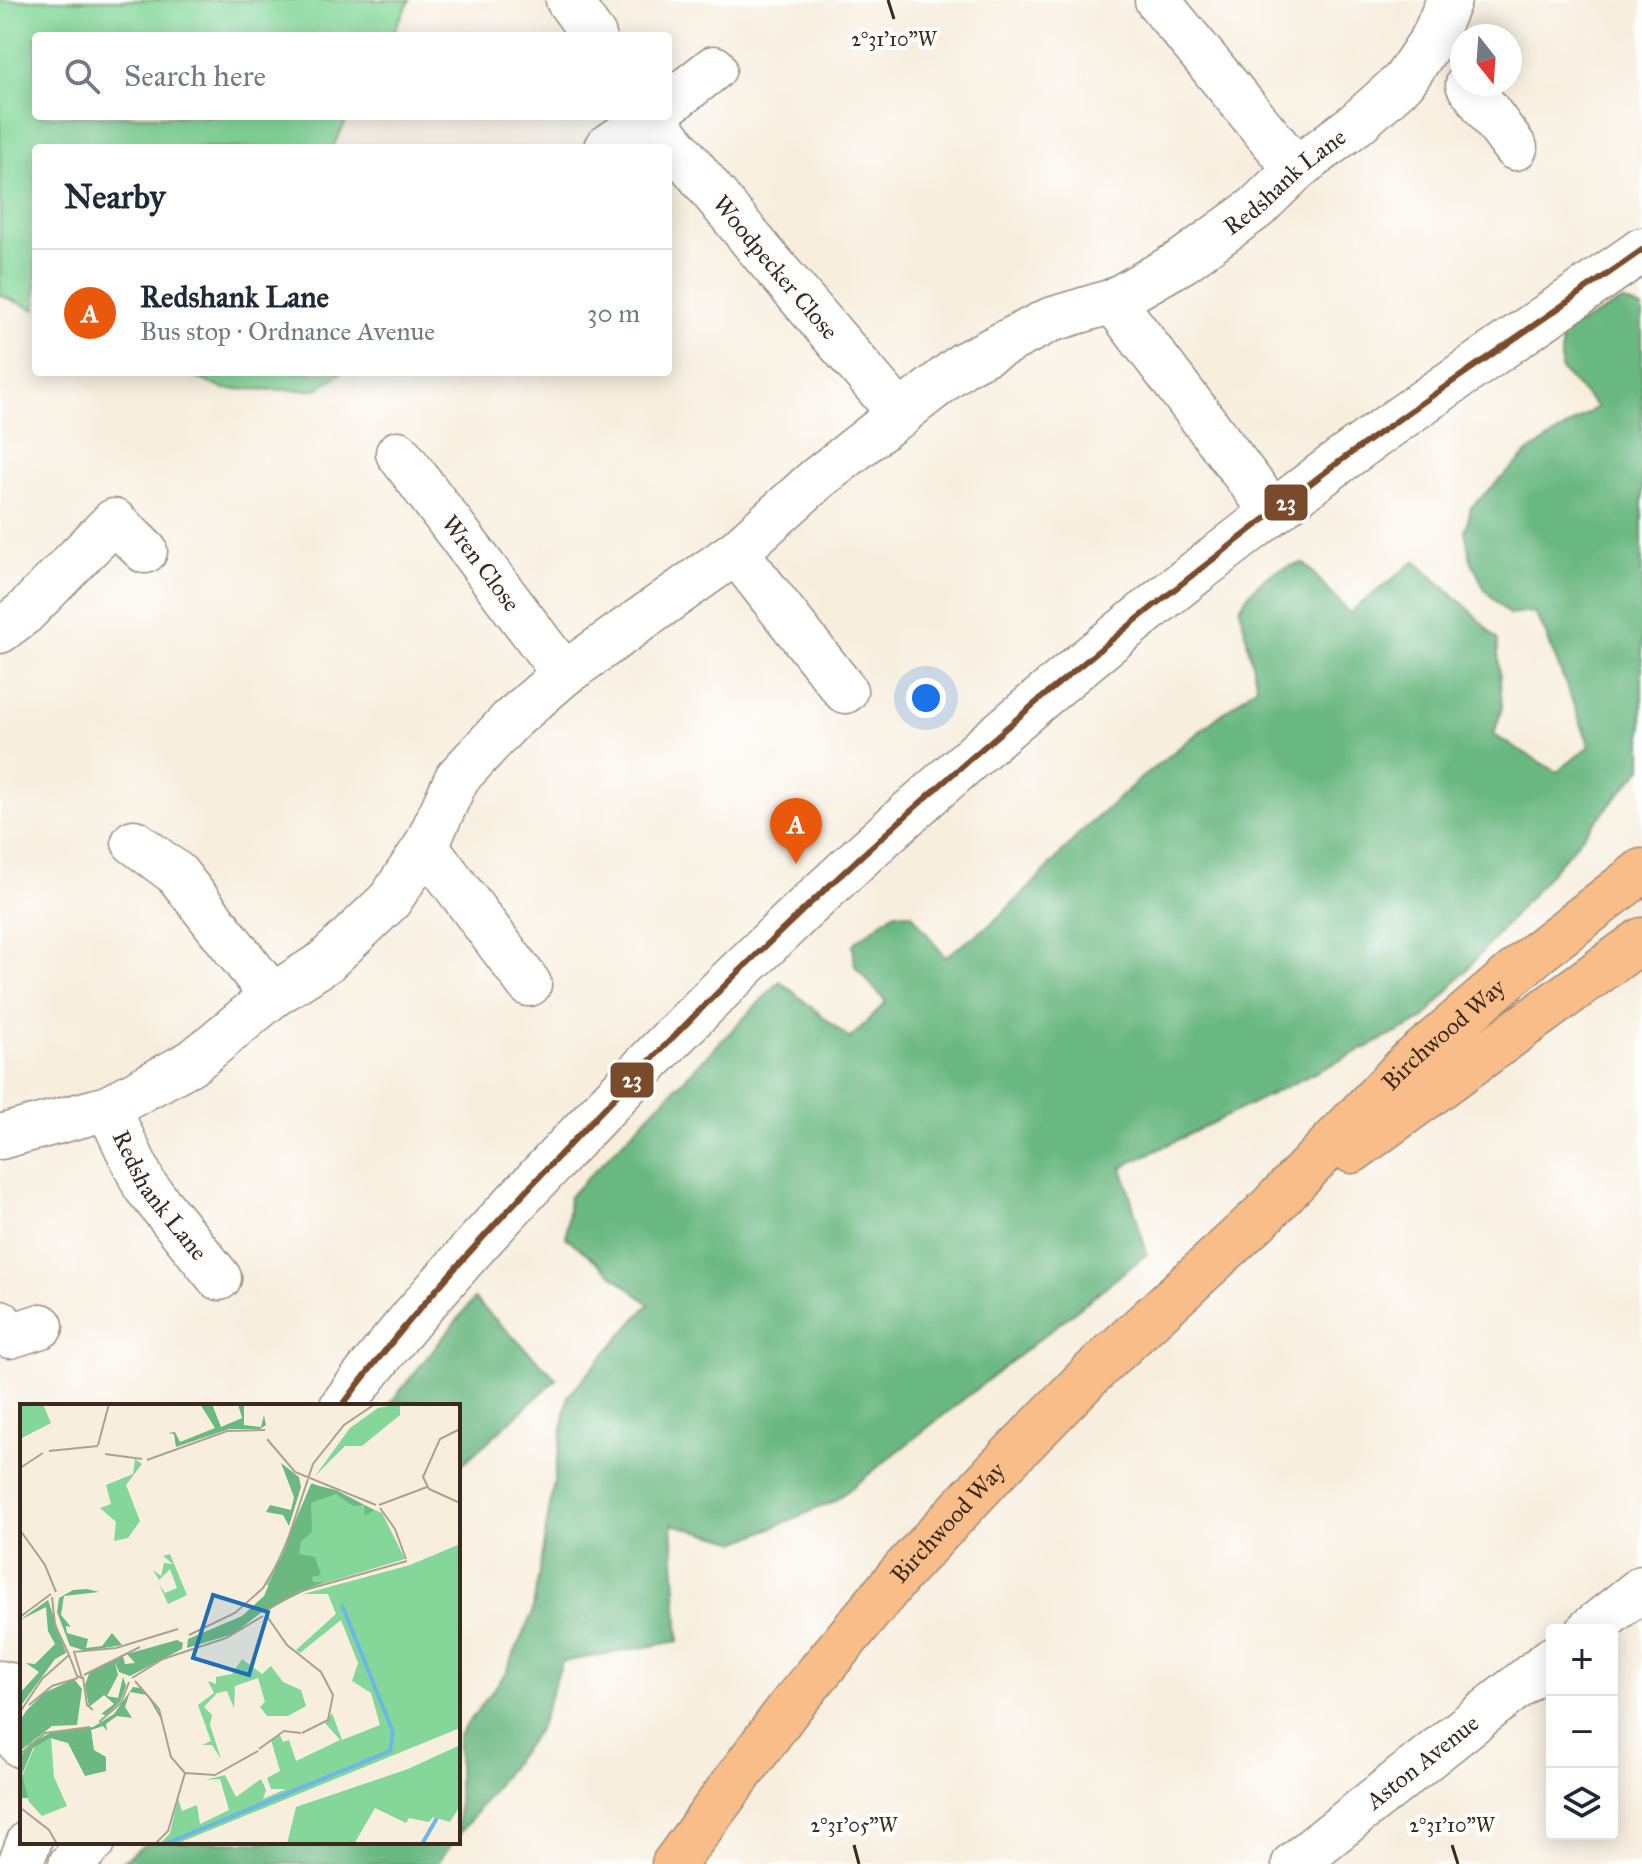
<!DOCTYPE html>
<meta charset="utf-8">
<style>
:root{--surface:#fff;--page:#f2f2f3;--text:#1f2937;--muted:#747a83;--line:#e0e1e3;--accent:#ea580c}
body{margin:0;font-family:"IM FELL Great Primer",serif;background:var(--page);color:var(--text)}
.controls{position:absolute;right:24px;bottom:24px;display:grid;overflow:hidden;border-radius:8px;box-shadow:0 4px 20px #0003}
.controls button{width:72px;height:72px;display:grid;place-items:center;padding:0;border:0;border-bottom:2px solid var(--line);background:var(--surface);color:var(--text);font:40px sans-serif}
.compass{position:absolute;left:1450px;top:24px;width:72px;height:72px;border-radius:50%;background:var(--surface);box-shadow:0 4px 20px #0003;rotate:163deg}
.you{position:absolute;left:926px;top:698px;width:28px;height:28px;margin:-20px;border:6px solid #fff;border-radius:50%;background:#1a73e8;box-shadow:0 0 0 12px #1a73e833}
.badge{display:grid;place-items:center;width:52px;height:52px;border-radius:50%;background:var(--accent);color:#fff;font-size:26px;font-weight:700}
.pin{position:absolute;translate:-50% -66px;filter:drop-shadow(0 2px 4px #0008)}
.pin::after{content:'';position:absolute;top:42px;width:28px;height:24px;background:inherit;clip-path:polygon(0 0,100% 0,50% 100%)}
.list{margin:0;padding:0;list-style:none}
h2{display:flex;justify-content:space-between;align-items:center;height:104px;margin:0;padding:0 32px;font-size:34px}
h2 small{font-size:26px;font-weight:400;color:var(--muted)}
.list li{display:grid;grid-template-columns:52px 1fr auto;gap:24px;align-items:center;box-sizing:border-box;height:128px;padding:0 32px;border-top:2px solid var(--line)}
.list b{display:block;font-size:30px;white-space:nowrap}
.list p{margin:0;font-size:26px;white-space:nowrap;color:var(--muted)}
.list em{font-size:26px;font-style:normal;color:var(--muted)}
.icon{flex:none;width:44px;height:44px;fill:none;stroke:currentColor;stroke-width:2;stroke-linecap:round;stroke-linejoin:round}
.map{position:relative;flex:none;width:1642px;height:1864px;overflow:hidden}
.search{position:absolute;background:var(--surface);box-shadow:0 4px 20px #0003;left:32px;top:32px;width:640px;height:88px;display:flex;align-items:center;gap:20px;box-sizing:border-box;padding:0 28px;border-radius:8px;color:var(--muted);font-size:30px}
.panel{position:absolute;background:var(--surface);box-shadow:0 4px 20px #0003;left:32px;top:144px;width:640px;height:232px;border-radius:8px}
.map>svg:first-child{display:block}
</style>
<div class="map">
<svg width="1642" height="1864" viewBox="0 0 1642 1864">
<rect width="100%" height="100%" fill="#fff"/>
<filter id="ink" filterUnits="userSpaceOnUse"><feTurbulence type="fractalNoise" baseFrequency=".0125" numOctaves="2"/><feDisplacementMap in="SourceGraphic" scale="16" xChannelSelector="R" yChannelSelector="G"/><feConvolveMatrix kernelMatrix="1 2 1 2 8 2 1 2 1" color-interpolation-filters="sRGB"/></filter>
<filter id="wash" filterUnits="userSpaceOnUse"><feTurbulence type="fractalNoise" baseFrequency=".006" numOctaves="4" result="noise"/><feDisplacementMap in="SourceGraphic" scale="32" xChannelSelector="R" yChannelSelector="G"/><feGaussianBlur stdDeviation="1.8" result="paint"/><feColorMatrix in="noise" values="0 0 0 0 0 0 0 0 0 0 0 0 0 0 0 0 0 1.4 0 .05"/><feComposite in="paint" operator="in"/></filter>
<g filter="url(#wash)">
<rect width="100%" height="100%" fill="#f7eede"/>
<path fill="#84d799" stroke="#60805c" stroke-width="2" d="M 0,0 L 410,0 L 391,36 L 36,36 L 36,116 L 349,116 L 332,148 L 36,148 L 36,310 L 0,295 Z
M 183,372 L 343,372 L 315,390 L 224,389 Z"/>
<path fill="#6bb881" stroke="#537150" stroke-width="2" d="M 1622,301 L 1642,309 L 1642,768 L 1423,1020 L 1122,1167 L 1147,1254 L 835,1501 L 739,1542 L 672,1524 L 679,1641 L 562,1662 L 540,1727 L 458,1836 L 458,1736 L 505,1674 L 532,1614 L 568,1396 L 649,1304 L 566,1237 L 569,1197 L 780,981 L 850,1039 L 886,1002 L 855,966 L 853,944 L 895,912 L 912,914 L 945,957 L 991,924 L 1031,886 L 1082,831 L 1141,778 L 1257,686 L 1240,608 C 1254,582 1274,568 1304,563 L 1349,613 L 1415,561 L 1473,613 L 1497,640 L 1502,707 L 1494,735 L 1557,772 L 1590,746 L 1544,630 L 1534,612 L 1509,615 L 1485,590 L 1471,560 L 1465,532 L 1471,507 L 1529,452 L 1597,407 L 1561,370 L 1561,334 Z
M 474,1299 L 557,1379 L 458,1468 L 458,1406 L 388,1406 Z
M 148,1842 L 453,1842 L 437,1864 L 119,1864 Z"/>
</g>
<g filter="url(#ink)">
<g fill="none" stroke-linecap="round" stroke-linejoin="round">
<defs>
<g id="minor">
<path d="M 568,0 L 594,36"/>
<path d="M 1157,0 L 1296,169"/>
<path d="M 1468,84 L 1515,148"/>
<path d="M 668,104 L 714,68"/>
<path id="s1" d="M 651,116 L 759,249 L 901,415"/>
<path d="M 606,148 L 653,116"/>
<path d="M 1113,301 L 1273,512"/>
<path id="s2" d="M 398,453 L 564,674"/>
<path d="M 736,552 L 845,691"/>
<path d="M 0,631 L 24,613 L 114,521 L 145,551"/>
<path d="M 134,842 L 177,874 L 272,996"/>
<path d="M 426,846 L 529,984"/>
<path id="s3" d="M 108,1108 L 145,1186 L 219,1278"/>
<path id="s4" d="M 0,1137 L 108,1108 L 194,1061 L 272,996 L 325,962 L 390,900 L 426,846 L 457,778 L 510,721 L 564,674 L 736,552 L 817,479 L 964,364 L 1050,320 L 1113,301 L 1183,261 L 1256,208 L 1296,169 L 1356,124 L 1404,81 L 1433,38 L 1449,0"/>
<path d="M 0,1322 L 10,1336 L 41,1326"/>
<path d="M 1589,1630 L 1642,1588"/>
<path id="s5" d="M 1294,1864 L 1552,1659"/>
</g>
<path id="tertiary" d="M 342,1406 C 417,1305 504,1214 591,1122 C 777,925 980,742 1194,574 C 1245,535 1295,494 1347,456 C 1444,386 1544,319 1642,250
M 0,1683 L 22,1688
M 0,1719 L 22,1746
M 20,1864 L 29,1842
M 71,1864 L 93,1842"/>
<g id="primary">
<path d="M 1352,1151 L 1642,940"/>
<path id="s6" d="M 674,1864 L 789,1708 L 902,1572 L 995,1472 L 1092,1373 L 1262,1216 L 1409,1063 L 1537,953 L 1642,871"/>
</g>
</defs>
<use href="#minor" stroke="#998c7e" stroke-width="47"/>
<use href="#tertiary" stroke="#998c7e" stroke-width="47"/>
<use href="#primary" stroke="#998c7e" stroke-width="47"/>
<use href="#minor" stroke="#fff" stroke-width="44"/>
<use href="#tertiary" stroke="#fff" stroke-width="44"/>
<use href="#primary" stroke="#f8bd88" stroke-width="44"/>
<defs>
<path id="bus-1" d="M 342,1406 C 417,1305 504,1214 591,1122 C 777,925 980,742 1194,574 C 1245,535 1295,494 1347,456 C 1444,386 1544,319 1642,250"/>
</defs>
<use href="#bus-1" stroke="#fff" stroke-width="12"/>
<use href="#bus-1" stroke="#7a4b2a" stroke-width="6"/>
</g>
</g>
<path fill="none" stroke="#3b2a1e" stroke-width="3" d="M 888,0 L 894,19M 854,1845 L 859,1864M 1452,1845 L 1458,1864"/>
<g text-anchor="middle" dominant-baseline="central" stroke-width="8" stroke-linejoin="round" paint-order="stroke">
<g font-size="24" fill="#3b2a1e" stroke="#fff">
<text stroke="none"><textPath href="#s4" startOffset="1632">Redshank Lane</textPath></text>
<text stroke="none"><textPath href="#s1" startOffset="196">Woodpecker Close</textPath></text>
<text stroke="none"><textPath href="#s2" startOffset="138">Wren Close</textPath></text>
<text stroke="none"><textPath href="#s6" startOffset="1134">Birchwood Way</textPath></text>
<text stroke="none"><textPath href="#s3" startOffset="102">Redshank Lane</textPath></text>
<text stroke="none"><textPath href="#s6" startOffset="438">Birchwood Way</textPath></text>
<text stroke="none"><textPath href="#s5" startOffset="164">Aston Avenue</textPath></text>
</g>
</g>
<g transform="translate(20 1404)">
<rect width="440" height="440" fill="#f7eede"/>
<path d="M 0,0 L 23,0 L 31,19 L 0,35 ZM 380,0 L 380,11 L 342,42 L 325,42 L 295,72 L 330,24 L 358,4 ZM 115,55 L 122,60 L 106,81 L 120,117 L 108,134 L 94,137 L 96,118 L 80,104 L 91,100 L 86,81 L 113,70 ZM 292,79 L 362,109 L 385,155 L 292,183 L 246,181 ZM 440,140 L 440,324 L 156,440 L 140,440 L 150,429 L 158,394 L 162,407 L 177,401 L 180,420 L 209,406 L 200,375 L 185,376 L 205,371 L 216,393 L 241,375 L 246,386 L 243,395 L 266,385 L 251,385 L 247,374 L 260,367 L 251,336 L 260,331 L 263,338 L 269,336 L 276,357 L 320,336 L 305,319 L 312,309 L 322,336 L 360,321 L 351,289 L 332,277 L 338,259 L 321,216 L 280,249 L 276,246 L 316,210 L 308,190 L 283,190 L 390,161 ZM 150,150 L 167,191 L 148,200 L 139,180 L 145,189 L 157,184 L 150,165 L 139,176 L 133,166 L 141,172 L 144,159 L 153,160 L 143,152 ZM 222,255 L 242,270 L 251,262 L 263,278 L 281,286 L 286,302 L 268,312 L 247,312 L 240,303 L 245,298 L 238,274 L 215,282 L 214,304 L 207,287 L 197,289 L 184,303 L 192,311 L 190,321 L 201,355 L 192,341 L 182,341 L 191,337 L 178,301 L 194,289 L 188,277 L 196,280 L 196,273 L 212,270 ZM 31,333 L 34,373 L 47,402 L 22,412 L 9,398 L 1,374 L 15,342 ZM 440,341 L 440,402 L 430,418 L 413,413 L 409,418 L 389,414 L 386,419 L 355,404 L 334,440 L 267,440 L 276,403 L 388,365 Z" fill="#84d799"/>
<path d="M 180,0 L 192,0 L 201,23 L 222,14 L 218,0 L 224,0 L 224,21 L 241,23 L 244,11 L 246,21 L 240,25 L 209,25 L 156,43 L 154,30 L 148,29 L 155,28 L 160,38 L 195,24 ZM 261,59 L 279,73 L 281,83 L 269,122 L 263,111 L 246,108 L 250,101 L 271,106 L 274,93 ZM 291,80 L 316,86 L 354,106 L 345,112 L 344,101 L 333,102 L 316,90 L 291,99 L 292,128 L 281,137 L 279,150 L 295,153 L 301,171 L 292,173 L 293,178 L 303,178 L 242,208 L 213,230 L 167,244 L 168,235 L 222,212 L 244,192 ZM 53,186 L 67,185 L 79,188 L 44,192 L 41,211 L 51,223 L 46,222 L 47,229 L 68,235 L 66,244 L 82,242 L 92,229 L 102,241 L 66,247 L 50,242 L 37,208 L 39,194 ZM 28,196 L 46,249 L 35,255 L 0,303 L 0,289 L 19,268 L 6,259 L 15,260 L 35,240 L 28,227 L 26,203 L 0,216 ZM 157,236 L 163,239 L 162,245 L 110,272 L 99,268 L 95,258 L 98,271 L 87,292 L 98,294 L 103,273 L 106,282 L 100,298 L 86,311 L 81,310 L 94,300 L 84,291 L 69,303 L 65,281 L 70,267 L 103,252 L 105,260 L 115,259 L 107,250 ZM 54,275 L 62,285 L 57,321 L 32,322 L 0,347 L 0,316 L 7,306 L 24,289 ZM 113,283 L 120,284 L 133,297 L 142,314 L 142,317 L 127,291 L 110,288 L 105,303 L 112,314 L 97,312 L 86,320 L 87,327 L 83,322 L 71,326 L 74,346 L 86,353 L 86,367 L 65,372 L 48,339 L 30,334 L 13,344 L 2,370 L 8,394 L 0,394 L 1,352 L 9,340 L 30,329 L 73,323 L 94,310 Z" fill="#6bb881"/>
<path fill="none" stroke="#6cb7e5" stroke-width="4" d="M 145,440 L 370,347 L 373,328 L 322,201M 402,440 L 417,414"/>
<path fill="none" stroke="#aca091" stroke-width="2" d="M 440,25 L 420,35 L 403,73 L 409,85 L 440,99M 247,35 L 275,68 L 356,101M 78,41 L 89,0M 29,47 L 78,42M 85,50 L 122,55M 127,56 L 207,27 L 245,26M 0,64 L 23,49M 359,101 L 407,83M 360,104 L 375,125 L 386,155M 0,126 L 25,161 L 36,188M 32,193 L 35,221 L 49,251M 244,208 L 278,188 L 387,157M 246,211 L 267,241 L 301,268 L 313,291 L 308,316 L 282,329M 0,213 L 31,190M 169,231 L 215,209 L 243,184 L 263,150 L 293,60 L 324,21 L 355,0M 53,248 L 96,244 L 158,225M 49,251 L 57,272 L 62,274 L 54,248M 64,271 L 120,243M 63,273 L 67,301 L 73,306M 112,274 L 143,255 L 206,234 L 243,212M 115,277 L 139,305 L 151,353 L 165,369 L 195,371 L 238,347M 9,301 L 32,282 L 58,274M 0,308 L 22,275 L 49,251M 79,318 L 101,299 L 109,278M 239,345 L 264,327 L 281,329M 0,350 L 25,329 L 70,323M 2,405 L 29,426 L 37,440M 135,440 L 148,427 L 165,369"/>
<path fill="#1f6fb2" fill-opacity="0.15" stroke="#1f6fb2" stroke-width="4" d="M 193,191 L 248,208 L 229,271 L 173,254 Z"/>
<rect width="440" height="440" fill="none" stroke="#3b2a1e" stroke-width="4"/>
</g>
<g font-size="20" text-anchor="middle" fill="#3b2a1e" stroke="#fff" stroke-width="8" stroke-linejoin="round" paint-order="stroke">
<text x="894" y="46">2°31'10"W</text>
<text x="854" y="1832">2°31'05"W</text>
<text x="1452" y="1832">2°31'10"W</text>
</g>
<g stroke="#fff" stroke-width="3">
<rect x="1263" y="483" width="46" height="39" rx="8" fill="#7a4b2a"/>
<rect x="609" y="1061" width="46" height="38" rx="8" fill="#7a4b2a"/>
</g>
<g font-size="22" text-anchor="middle" font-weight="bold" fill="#fff">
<text x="1286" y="510">23</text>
<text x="632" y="1087">23</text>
</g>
</svg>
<div class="controls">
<button>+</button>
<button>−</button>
<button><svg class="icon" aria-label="layers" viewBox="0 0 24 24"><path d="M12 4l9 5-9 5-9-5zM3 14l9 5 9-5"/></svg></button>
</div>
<svg class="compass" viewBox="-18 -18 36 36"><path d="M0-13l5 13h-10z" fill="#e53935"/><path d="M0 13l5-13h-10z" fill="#747a83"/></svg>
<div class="you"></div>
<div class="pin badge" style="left:796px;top:864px">A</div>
<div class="search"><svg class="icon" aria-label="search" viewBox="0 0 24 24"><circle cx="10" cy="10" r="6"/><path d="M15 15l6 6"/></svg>Search here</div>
<section class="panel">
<h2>Nearby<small></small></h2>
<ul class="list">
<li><span class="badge">A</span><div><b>Redshank Lane</b><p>Bus stop · Ordnance Avenue</p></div><em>30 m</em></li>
</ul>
</section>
</div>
